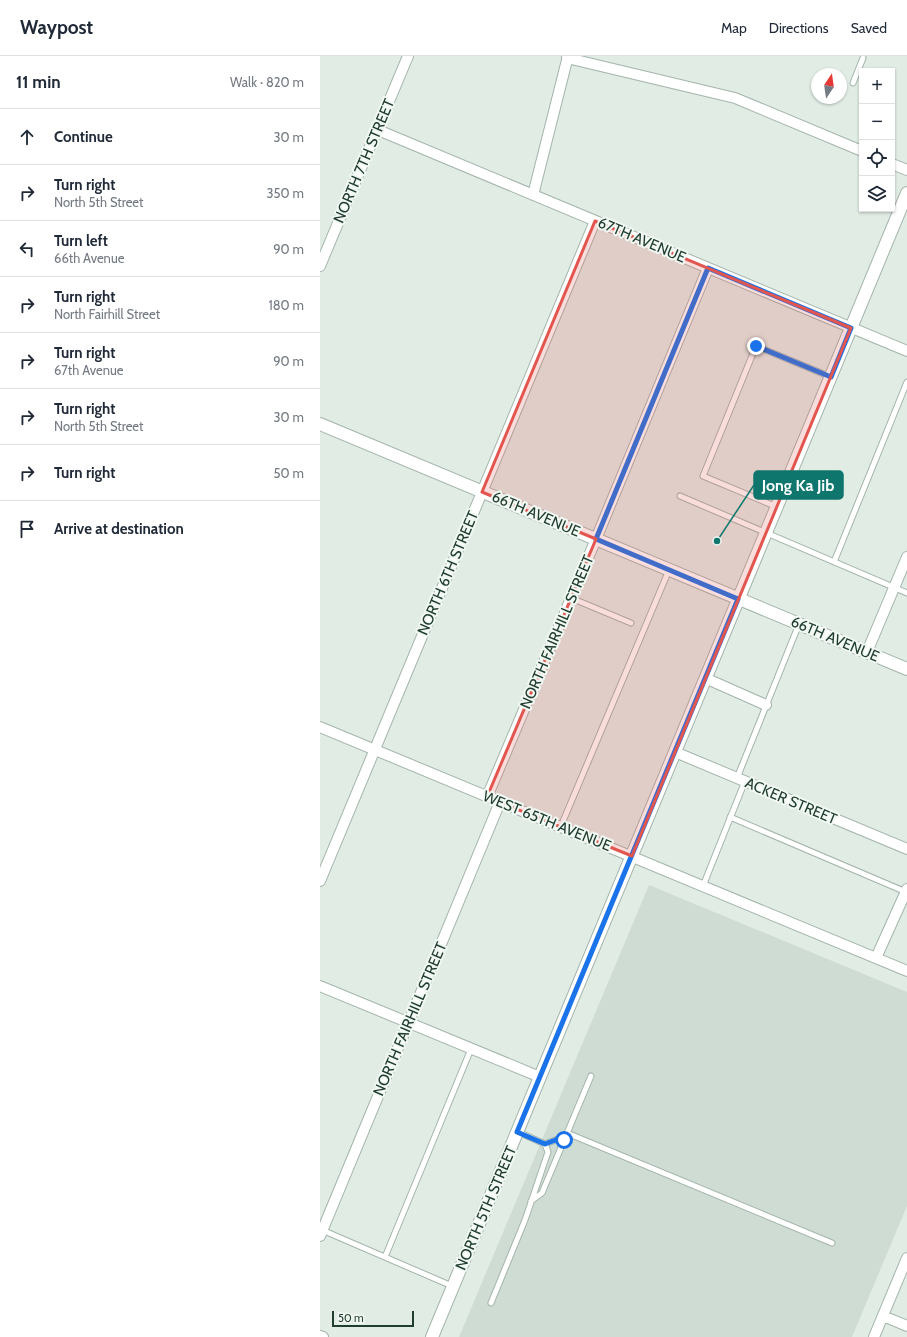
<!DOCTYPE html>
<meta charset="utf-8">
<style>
:root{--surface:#fff;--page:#f6f6f7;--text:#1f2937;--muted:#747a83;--line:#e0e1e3}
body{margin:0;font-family:Cabin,sans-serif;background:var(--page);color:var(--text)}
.controls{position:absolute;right:12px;top:12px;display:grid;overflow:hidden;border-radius:0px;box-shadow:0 1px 3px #0004}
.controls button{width:36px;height:36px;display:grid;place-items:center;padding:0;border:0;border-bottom:1px solid var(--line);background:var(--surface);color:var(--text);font:20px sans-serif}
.compass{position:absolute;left:491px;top:12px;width:36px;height:36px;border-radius:50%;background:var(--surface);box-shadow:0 1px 3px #0004;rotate:13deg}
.scale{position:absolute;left:12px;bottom:10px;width:82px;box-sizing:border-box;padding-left:4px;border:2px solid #203d2f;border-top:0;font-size:11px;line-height:14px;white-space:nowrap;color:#203d2f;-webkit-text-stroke:3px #f1f8f3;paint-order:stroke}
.stop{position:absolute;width:12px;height:12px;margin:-9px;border:3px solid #1a73e8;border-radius:50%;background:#fff}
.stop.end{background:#1a73e8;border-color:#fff;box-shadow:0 1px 4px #0008}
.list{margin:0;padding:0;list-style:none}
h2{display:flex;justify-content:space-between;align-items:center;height:52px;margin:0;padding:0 16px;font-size:17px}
h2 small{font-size:13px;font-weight:400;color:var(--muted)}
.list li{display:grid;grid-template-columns:26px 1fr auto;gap:12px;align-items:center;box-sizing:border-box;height:56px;padding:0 16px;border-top:1px solid var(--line)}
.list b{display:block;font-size:15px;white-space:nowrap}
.list p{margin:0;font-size:13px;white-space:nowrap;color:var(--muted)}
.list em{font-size:13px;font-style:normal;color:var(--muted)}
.icon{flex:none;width:22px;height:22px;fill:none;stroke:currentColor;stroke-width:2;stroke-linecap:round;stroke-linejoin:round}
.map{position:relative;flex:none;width:587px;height:1281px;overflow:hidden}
header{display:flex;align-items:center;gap:24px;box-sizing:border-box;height:56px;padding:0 20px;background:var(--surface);border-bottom:1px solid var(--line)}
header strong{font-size:19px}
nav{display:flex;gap:22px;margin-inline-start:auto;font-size:14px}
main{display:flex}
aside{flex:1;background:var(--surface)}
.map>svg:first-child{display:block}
</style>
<header>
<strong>Waypost</strong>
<nav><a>Map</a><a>Directions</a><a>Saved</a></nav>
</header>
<main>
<aside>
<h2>11 min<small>Walk · 820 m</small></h2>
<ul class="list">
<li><svg class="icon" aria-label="ahead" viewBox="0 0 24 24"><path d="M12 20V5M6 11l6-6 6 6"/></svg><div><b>Continue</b></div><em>30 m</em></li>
<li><svg class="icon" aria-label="right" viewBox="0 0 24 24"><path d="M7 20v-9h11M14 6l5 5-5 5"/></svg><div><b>Turn right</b><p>North 5th Street</p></div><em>350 m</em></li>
<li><svg class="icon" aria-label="left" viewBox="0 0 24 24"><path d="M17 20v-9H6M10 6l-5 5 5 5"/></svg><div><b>Turn left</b><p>66th Avenue</p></div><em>90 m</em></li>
<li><svg class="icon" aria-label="right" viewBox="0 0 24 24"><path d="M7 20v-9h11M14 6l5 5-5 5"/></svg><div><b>Turn right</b><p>North Fairhill Street</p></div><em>180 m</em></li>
<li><svg class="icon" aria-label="right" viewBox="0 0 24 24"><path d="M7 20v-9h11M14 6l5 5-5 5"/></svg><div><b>Turn right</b><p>67th Avenue</p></div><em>90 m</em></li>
<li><svg class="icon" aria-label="right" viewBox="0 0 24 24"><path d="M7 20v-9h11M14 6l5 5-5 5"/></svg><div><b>Turn right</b><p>North 5th Street</p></div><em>30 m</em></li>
<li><svg class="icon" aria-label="right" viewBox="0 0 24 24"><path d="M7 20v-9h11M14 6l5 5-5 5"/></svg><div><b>Turn right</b></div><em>50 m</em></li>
<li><svg class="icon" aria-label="arrive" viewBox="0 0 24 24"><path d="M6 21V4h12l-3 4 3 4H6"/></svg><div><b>Arrive at destination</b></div></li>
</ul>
</aside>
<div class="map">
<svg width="587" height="1281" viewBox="0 0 587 1281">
<rect width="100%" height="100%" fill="#e1ece5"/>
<path fill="#cfdcd3" d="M 329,829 L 587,936 L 587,1150 L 532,1281 L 139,1281 Z"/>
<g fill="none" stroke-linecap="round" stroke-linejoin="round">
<defs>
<path id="service" d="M 533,27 L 543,2
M 360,440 L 587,537
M 457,451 L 383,420 L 436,290 L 511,321
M 514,506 L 587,326
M 251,542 L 311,567
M 417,722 L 479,568
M 410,761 L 586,836
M 241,770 L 349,514
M 383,830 L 425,725
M 247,1077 L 512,1187
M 225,1088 L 238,1083 L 244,1084
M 211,1145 L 222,1137 L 271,1020
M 2,1174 L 132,1230
M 65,1201 L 151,993
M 171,1247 L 205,1164 L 228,1096 L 225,1088 L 198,1076"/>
<path id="minor" d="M 247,2 L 415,42 L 542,95
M 58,74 L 587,295
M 572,108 L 587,114
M 213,139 L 248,0
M 0,210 L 88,0
M 547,596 L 587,501
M 385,622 L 446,649
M 0,671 L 587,915
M 355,696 L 587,793
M 167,741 L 276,483 L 388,212
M 0,825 L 275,165
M 556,902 L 587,833
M 0,930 L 220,1021
M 0,1180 L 180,746
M 563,1260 L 587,1270
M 0,1280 L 3,1281
M 554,1281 L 587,1202"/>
<path id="tertiary" d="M 0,368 L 587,613
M 112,1281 L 587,137"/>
</defs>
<use href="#service" stroke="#a3b4ab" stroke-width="7"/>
<use href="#minor" stroke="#a3b4ab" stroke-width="12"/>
<use href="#tertiary" stroke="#a3b4ab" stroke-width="14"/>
<use href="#service" stroke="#fff" stroke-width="5"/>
<use href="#minor" stroke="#fff" stroke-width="10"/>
<use href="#tertiary" stroke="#fff" stroke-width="12"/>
</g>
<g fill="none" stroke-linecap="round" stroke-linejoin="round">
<path stroke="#1a73e8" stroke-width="5" d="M 244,1084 L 238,1083 L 225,1088 L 197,1076 L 418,543 L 276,483 L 388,212 L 531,272 L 511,321 L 436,290"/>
</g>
<path fill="#e2564f" fill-opacity="0.2" stroke="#e2564f" stroke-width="3" stroke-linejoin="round" d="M 275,165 L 531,272 L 312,800 L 167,741 L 276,483 L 162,436 Z"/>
<g text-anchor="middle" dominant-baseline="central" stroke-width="4" stroke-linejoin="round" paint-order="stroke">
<g font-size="15" fill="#203d2f" stroke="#f1f8f3">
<text transform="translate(44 105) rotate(-67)">NORTH 7TH STREET</text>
<text transform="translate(322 184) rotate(23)">67TH AVENUE</text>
<text transform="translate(216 458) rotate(23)">66TH AVENUE</text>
<text transform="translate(128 517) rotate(-67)">NORTH 6TH STREET</text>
<text transform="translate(237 576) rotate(-67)">NORTH FAIRHILL STREET</text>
<text transform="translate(515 583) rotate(23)">66TH AVENUE</text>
<text transform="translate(471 745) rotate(23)">ACKER STREET</text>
<text transform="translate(227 765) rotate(22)">WEST 65TH AVENUE</text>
<text transform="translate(90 963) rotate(-67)">NORTH FAIRHILL STREET</text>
<text transform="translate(166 1152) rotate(-67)">NORTH 5TH STREET</text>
</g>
</g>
<path fill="none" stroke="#0f766e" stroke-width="1.5" d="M397 485L434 429"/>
<circle fill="#0f766e" stroke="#f1f8f3" stroke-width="1.5" cx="397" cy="485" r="4"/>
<rect fill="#0f766e" stroke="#0f766e" stroke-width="1.5" x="434" y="415" width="89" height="28" rx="4"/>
<g font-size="16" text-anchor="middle" font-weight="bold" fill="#fff">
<text x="478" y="435">Jong Ka Jib</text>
</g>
</svg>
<div class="controls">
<button>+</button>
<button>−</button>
<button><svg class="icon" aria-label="locate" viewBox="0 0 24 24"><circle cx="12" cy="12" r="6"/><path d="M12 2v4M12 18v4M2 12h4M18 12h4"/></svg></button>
<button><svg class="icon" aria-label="layers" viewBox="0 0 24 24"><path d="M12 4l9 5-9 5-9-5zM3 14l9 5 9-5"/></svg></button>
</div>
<svg class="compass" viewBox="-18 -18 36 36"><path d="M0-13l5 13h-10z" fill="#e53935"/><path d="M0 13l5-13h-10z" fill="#747a83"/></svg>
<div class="scale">50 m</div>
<div class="stop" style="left:244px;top:1084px"></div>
<div class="stop end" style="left:436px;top:290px"></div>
</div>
</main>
